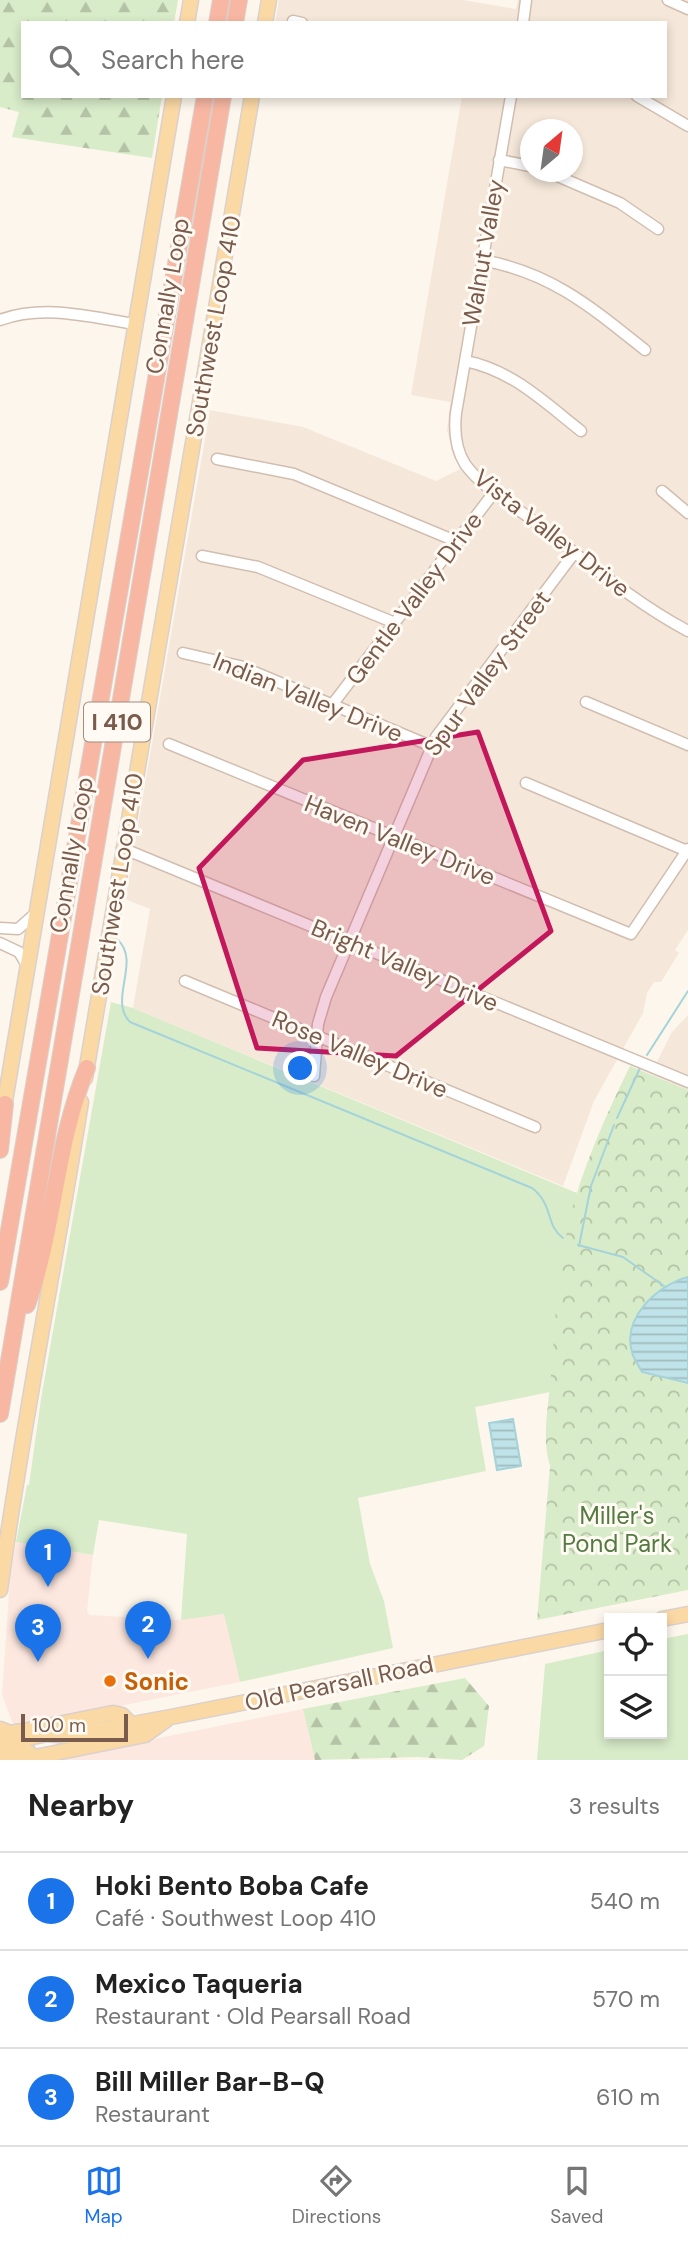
<!DOCTYPE html>
<meta charset="utf-8">
<style>
:root{--surface:#fff;--page:#f6f6f6;--text:#222;--muted:#767676;--line:#e0e0e0;--accent:#1a73e8}
body{margin:0;font-family:"DM Sans",sans-serif;background:var(--page);color:var(--text)}
.controls{position:absolute;right:21px;bottom:21px;display:grid;overflow:hidden;border-radius:0px;box-shadow:0 4px 10px #0003}
.controls button{width:63px;height:63px;display:grid;place-items:center;padding:0;border:0;border-bottom:2px solid var(--line);background:var(--surface);color:var(--text);font:35px sans-serif}
.compass{position:absolute;left:520px;top:119px;width:63px;height:63px;border-radius:50%;background:var(--surface);box-shadow:0 4px 10px #0003;rotate:29deg}
.scale{position:absolute;left:21px;bottom:18px;width:107px;box-sizing:border-box;padding-left:7px;border:4px solid #7a5c4d;border-top:0;font-size:19px;line-height:24px;white-space:nowrap;color:#7a5c4d;-webkit-text-stroke:5px #fffaf3;paint-order:stroke}
.you{position:absolute;left:301px;top:1069px;width:24px;height:24px;margin:-18px;border:5px solid #fff;border-radius:50%;background:#1a73e8;box-shadow:0 0 0 10px #1a73e833}
.badge{display:grid;place-items:center;width:46px;height:46px;border-radius:50%;background:var(--accent);color:#fff;font-size:23px;font-weight:700}
.pin{position:absolute;translate:-50% -58px;filter:drop-shadow(0 2px 4px #0008)}
.pin::after{content:'';position:absolute;top:37px;width:24px;height:21px;background:inherit;clip-path:polygon(0 0,100% 0,50% 100%)}
.list{margin:0;padding:0;list-style:none}
h2{display:flex;justify-content:space-between;align-items:center;height:91px;margin:0;padding:0 28px;font-size:30px}
h2 small{font-size:23px;font-weight:400;color:var(--muted)}
.list li{display:grid;grid-template-columns:46px 1fr auto;gap:21px;align-items:center;box-sizing:border-box;height:98px;padding:0 28px;border-top:2px solid var(--line)}
.list b{display:block;font-size:26px;white-space:nowrap}
.list p{margin:0;font-size:23px;white-space:nowrap;color:var(--muted)}
.list em{font-size:23px;font-style:normal;color:var(--muted)}
.icon{flex:none;width:38px;height:38px;fill:none;stroke:currentColor;stroke-width:2;stroke-linecap:round;stroke-linejoin:round}
.map{position:relative;flex:none;width:688px;height:1760px;overflow:hidden}
.search{position:absolute;background:var(--surface);box-shadow:0 4px 10px #0003;left:21px;right:21px;top:21px;height:77px;display:flex;align-items:center;gap:18px;box-sizing:border-box;padding:0 24px;border-radius:0px;color:var(--muted);font-size:26px}
.sheet{height:385px;background:var(--surface)}
nav{display:flex;justify-content:space-around;align-items:center;box-sizing:border-box;height:98px;border-top:2px solid var(--line);background:var(--surface);font-size:19px;color:var(--muted)}
nav a{display:grid;justify-items:center;gap:4px}
nav .on{color:var(--accent)}
.map>svg:first-child{display:block}
</style>
<div class="map">
<svg width="688" height="1760" viewBox="0 0 688 1760">
<defs>
<pattern id="forest-firs" width="22" height="20" patternUnits="userSpaceOnUse" patternTransform="scale(1.75)"><rect width="22" height="20" fill="#d8ecc9"/><path d="M5 1l3.5 6h-7zM16 11l3.5 6h-7z" fill="#b4c2a5"/></pattern>
<pattern id="park-crowns" width="20" height="18" patternUnits="userSpaceOnUse" patternTransform="scale(1.75)"><rect width="20" height="18" fill="#d8ecc9"/><path d="M2 6a3 3 0 1 1 6 0M12 15a3 3 0 1 1 6 0" fill="none" stroke="#b4c2a5"/></pattern>
<pattern id="water-rules" width="6" height="5" patternUnits="userSpaceOnUse" patternTransform="scale(1.75)"><rect width="6" height="5" fill="#bfe3e8"/><path d="M0 2.5h6" fill="none" stroke="#a0bbbe"/></pattern>
</defs>
<rect width="100%" height="100%" fill="#fdf6ec"/>
<path fill="#f5e8da" fill-rule="evenodd" d="M 279,0 L 463,0 L 516,9 L 518,0 L 688,0 L 688,930 L 675,950 L 679,953 L 661,982 L 654,982 L 647,993 L 643,1013 L 594,1101 L 563,1186 L 133,1008 L 150,909 L 125,899 L 210,410 L 303,427 L 436,481 L 460,469 L 447,431 L 450,402 L 411,395 L 462,96 L 665,96 L 665,23 L 275,23 ZM 530,130 L 572,130 L 572,172 L 530,172 Z
M 688,1015 L 688,1090 L 651,1074 L 672,1032 Z"/>
<path fill="#fde8e0" d="M 16,1542 L 93,1555 L 87,1612 L 90,1615 L 177,1620 L 224,1614 L 240,1682 L 14,1727 L 2,1695 L 10,1578 Z
M 303,1709 L 315,1760 L 47,1760 L 134,1743 Z"/>
<path fill="#d8ecc9" d="M 111,1002 L 133,1008 L 577,1193 L 559,1285 L 550,1392 L 475,1407 L 486,1471 L 358,1498 L 370,1564 L 384,1601 L 393,1648 L 240,1682 L 224,1614 L 181,1620 L 187,1534 L 99,1520 L 93,1555 L 16,1542 L 27,1485 L 29,1485 L 41,1399 Z
M 688,1634 L 688,1760 L 537,1760 L 545,1664 L 609,1650 L 609,1734 L 662,1734 L 662,1639 Z"/>
<path fill="url(#forest-firs)" d="M 0,0 L 178,0 L 174,23 L 23,23 L 23,96 L 162,96 L 152,158 L 12,137 L 19,112 L 0,107 Z
M 465,1678 L 489,1706 L 484,1746 L 462,1760 L 417,1757 L 315,1760 L 303,1709 Z"/>
<path fill="url(#park-crowns)" d="M 630,1066 L 688,1090 L 688,1590 L 537,1620 L 550,1466 C 541,1438 549,1404 551,1375 C 555,1326 557,1275 568,1226 C 581,1170 605,1117 630,1066 Z"/>
<path fill="url(#water-rules)" stroke="#a5d3da" stroke-width="2" d="M 688,1277 L 688,1383 L 642,1372 C 639,1366 633,1358 632,1352 C 622,1317 658,1285 688,1277 Z
M 513,1419 L 521,1466 L 497,1470 L 489,1423 Z"/>
<g fill="none" stroke-linecap="round" stroke-linejoin="round">
<path stroke="#a5d3da" stroke-width="2" d="M 118,940 C 141,962 108,1000 130,1022 L 532,1188 C 554,1205 545,1225 563,1238
M 647,1055 L 688,991
M 617,1118 L 640,1068
M 578,1245 L 623,1257 L 664,1286
M 579,1246 L 591,1186 L 614,1125"/>
<defs>
<path id="minor" d="M 668,0 L 688,9
M 293,21 L 302,23
M 523,23 L 526,0
M 511,96 L 456,413 C 454,431 455,448 465,464 C 482,488 513,505 535,522 C 585,560 633,602 688,631
M 637,96 L 688,126
M 499,160 L 530,166
M 548,172 L 620,203 L 658,229
M 482,260 C 552,273 591,307 645,350
M 0,320 C 45,304 89,317 135,324
M 465,361 C 512,370 544,402 581,431
M 217,459 L 294,474 L 458,542
M 662,491 L 688,513
M 202,556 L 258,567 L 395,623
M 183,653 L 240,666 L 431,746
M 586,702 L 688,745
M 332,705 L 495,491
M 169,744 L 631,934 L 688,849
M 526,783 L 687,851
M 122,848 L 688,1082
M 0,928 L 18,929 L 36,913
M 0,943 L 19,952 L 28,967
M 185,981 L 535,1127
M 314,1076 L 318,1024 L 326,997 L 436,737 L 575,552"/>
<path id="major" d="M 187,23 L 191,0
M 265,23 L 269,0
M 85,1078 L 252,96
M 3,1113 L 174,96
M 0,1590 C 22,1427 55,1265 81,1102
M 662,1619 L 688,1614
M 0,1729 L 10,1733 L 23,1731 L 113,1713 L 122,1715 L 131,1724
M 0,1744 L 47,1734 L 68,1736 L 171,1717 L 609,1630
M 0,1758 L 29,1752
M 20,1760 L 145,1735 L 166,1720"/>
<path id="highway" d="M 217,23 L 221,0
M 235,23 L 239,0
M 0,1150 L 5,1104
M 0,1282 L 205,96
M 27,1305 C 55,1228 55,1144 87,1068
M 0,1414 L 223,96"/>
</defs>
<use href="#minor" stroke="#d1beb0" stroke-width="13"/>
<use href="#major" stroke="#dad1cd" stroke-width="17"/>
<use href="#highway" stroke="#dad1cd" stroke-width="18"/>
<use href="#minor" stroke="#fff" stroke-width="10"/>
<use href="#major" stroke="#fbd9a5" stroke-width="14"/>
<use href="#highway" stroke="#f7b7a3" stroke-width="16"/>
</g>
<path fill="#c2185b" fill-opacity="0.2" stroke="#c2185b" stroke-width="5" stroke-linejoin="round" d="M 478,732 L 551,931 L 396,1056 L 257,1048 L 199,868 L 303,760 Z"/>
<circle fill="#e8710a" stroke="#fffaf3" stroke-width="2.5" cx="110" cy="1681" r="7"/>
<g text-anchor="middle" dominant-baseline="central" stroke-width="6" stroke-linejoin="round" paint-order="stroke">
<rect fill="#fffaf3" stroke="#a28b7f" stroke-width="2" x="84" y="702.5" width="66" height="39" rx="5"/>
<g font-size="23" font-weight="bold" fill="#7a5c4d">
<text x="117" y="722">I 410</text>
</g>
<g font-size="24" fill="#7a5c4d" stroke="#fffaf3">
<text transform="translate(483 253) rotate(-80)">Walnut Valley</text>
<text transform="translate(167 296) rotate(-80)">Connally Loop</text>
<text transform="translate(213 326) rotate(-80)">Southwest Loop 410</text>
<text transform="translate(552 533) rotate(38)">Vista Valley Drive</text>
<text transform="translate(414 598) rotate(-53)">Gentle Valley Drive</text>
<text transform="translate(487 673) rotate(-54)">Spur Valley Street</text>
<text transform="translate(308 697) rotate(22)">Indian Valley Drive</text>
<text transform="translate(400 840) rotate(22)">Haven Valley Drive</text>
<text transform="translate(71 855) rotate(-80)">Connally Loop</text>
<text transform="translate(117 884) rotate(-81)">Southwest Loop 410</text>
<text transform="translate(405 965) rotate(23)">Bright Valley Drive</text>
<text transform="translate(360 1054) rotate(23)">Rose Valley Drive</text>
<text transform="translate(339 1683) rotate(-12)">Old Pearsall Road</text>
</g>
<g font-size="24" fill="#537a41" stroke="#fffaf3">
<text x="617" y="1515">Miller's<tspan x="617" dy="28">Pond Park</tspan></text>
</g>
<g font-size="24" font-weight="bold" fill="#c56008" stroke="#fffaf3" text-anchor="start">
<text x="124" y="1681">Sonic</text>
</g>
</g>
</svg>
<div class="controls">
<button><svg class="icon" aria-label="locate" viewBox="0 0 24 24"><circle cx="12" cy="12" r="6"/><path d="M12 2v4M12 18v4M2 12h4M18 12h4"/></svg></button>
<button><svg class="icon" aria-label="layers" viewBox="0 0 24 24"><path d="M12 4l9 5-9 5-9-5zM3 14l9 5 9-5"/></svg></button>
</div>
<svg class="compass" viewBox="-18 -18 36 36"><path d="M0-13l5 13h-10z" fill="#e53935"/><path d="M0 13l5-13h-10z" fill="#767676"/></svg>
<div class="scale">100 m</div>
<div class="you"></div>
<div class="pin badge" style="left:48px;top:1587px">1</div>
<div class="pin badge" style="left:148px;top:1659px">2</div>
<div class="pin badge" style="left:38px;top:1662px">3</div>
<div class="search"><svg class="icon" aria-label="search" viewBox="0 0 24 24"><circle cx="10" cy="10" r="6"/><path d="M15 15l6 6"/></svg>Search here</div>
</div>
<section class="sheet">
<h2>Nearby<small>3 results</small></h2>
<ul class="list">
<li><span class="badge">1</span><div><b>Hoki Bento Boba Cafe</b><p>Café · Southwest Loop 410</p></div><em>540 m</em></li>
<li><span class="badge">2</span><div><b>Mexico Taqueria</b><p>Restaurant · Old Pearsall Road</p></div><em>570 m</em></li>
<li><span class="badge">3</span><div><b>Bill Miller Bar-B-Q</b><p>Restaurant</p></div><em>610 m</em></li>
</ul>
</section>
<nav>
<a class="on"><svg class="icon" aria-label="map" viewBox="0 0 24 24"><path d="M3 6l6-2 6 2 6-2v14l-6 2-6-2-6 2zM9 4v14M15 6v14"/></svg>Map</a>
<a><svg class="icon" aria-label="directions" viewBox="0 0 24 24"><path d="M12 3l9 9-9 9-9-9zM9 14v-3h6M13 9l2 2-2 2"/></svg>Directions</a>
<a><svg class="icon" aria-label="saved" viewBox="0 0 24 24"><path d="M7 4h10v16l-5-4-5 4z"/></svg>Saved</a>
</nav>
